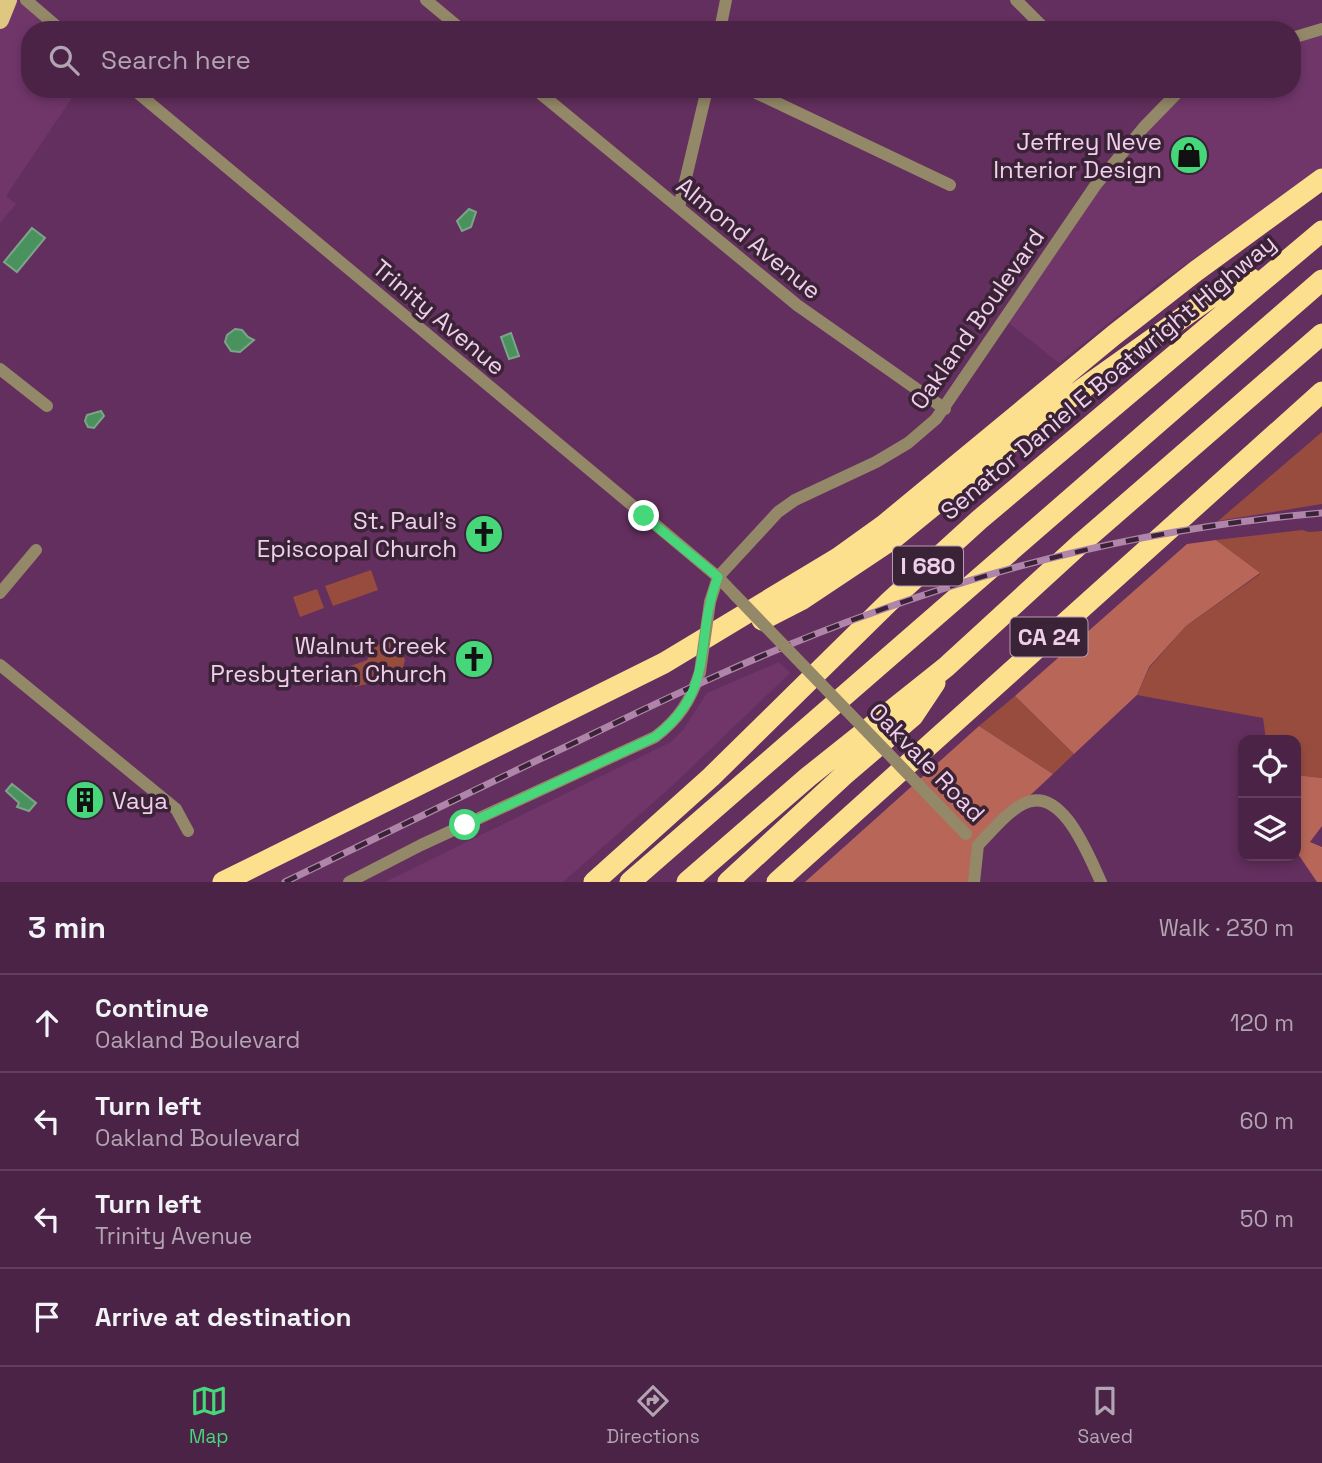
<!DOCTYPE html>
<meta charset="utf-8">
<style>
:root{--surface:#4a2346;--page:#542f51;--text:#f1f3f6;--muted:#b2a4b3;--line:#61405f;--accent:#46d77a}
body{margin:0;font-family:"Space Grotesk",sans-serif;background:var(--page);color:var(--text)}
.controls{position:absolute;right:21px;bottom:21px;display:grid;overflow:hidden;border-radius:14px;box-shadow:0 4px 10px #0003}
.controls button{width:63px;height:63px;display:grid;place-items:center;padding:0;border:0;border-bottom:2px solid var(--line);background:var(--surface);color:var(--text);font:35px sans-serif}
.stop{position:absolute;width:21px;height:21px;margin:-16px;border:5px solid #46d77a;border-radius:50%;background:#fff}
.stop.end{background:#46d77a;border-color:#fff;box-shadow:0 2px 7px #0008}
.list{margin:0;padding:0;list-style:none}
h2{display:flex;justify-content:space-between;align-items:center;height:91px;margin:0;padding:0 28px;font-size:30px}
h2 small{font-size:23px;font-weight:400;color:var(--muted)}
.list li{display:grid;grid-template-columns:46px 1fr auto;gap:21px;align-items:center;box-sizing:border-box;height:98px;padding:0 28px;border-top:2px solid var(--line)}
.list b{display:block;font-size:26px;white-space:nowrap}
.list p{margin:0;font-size:23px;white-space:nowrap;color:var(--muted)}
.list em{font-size:23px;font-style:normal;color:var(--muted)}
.icon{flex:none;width:38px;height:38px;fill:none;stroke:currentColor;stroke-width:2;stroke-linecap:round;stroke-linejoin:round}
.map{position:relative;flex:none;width:1322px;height:882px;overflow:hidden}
.search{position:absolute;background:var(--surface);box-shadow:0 4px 10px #0003;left:21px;right:21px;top:21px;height:77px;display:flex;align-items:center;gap:18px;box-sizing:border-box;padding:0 24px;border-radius:28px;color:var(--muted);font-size:26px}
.sheet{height:483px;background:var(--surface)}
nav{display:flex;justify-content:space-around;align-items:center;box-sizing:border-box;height:98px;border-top:2px solid var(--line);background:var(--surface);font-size:19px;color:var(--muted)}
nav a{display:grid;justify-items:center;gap:4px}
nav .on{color:var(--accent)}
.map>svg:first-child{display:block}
</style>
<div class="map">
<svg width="1322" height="882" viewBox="0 0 1322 882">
<rect width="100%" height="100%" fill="#632f5e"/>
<path fill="#70366a" d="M 8,0 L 26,0 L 61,30 L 30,30 L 30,89 L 78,89 L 6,196 L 16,204 L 0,223 L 0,20 Z
M 1322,29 L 1322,168 L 1152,288 L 1059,363 L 1005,320 L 1095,186 L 1181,89 L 1292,89 L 1292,38 Z
M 779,662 L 790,673 L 672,786 L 563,882 L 385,882 L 671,742 L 683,730 L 707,693 Z"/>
<path fill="#984c3e" d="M 1322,432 L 1322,504 L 1218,521 Z
M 1302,530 L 1309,532 L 1322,531 L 1322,778 L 1296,775 L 1296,740 L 1266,740 L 1263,718 L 1137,695 L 1149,668 L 1186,626 L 1260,574 L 1216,540 Z
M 371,570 L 378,590 L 333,606 L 325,586 Z
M 317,589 L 324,608 L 300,617 L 293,597 Z
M 396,636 L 405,660 L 402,671 C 388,682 372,682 355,687 L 348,667 L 367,660 L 372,648 Z
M 1015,696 L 1074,754 L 1053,774 L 979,726 Z"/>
<path fill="#b76657" d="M 1216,540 L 1260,573 L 1186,626 L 1149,667 L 1137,695 L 1074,754 L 1015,696 L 1187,544 Z
M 979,726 L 1053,774 L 978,844 L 974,882 L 805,882 Z
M 1296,775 L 1322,778 L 1322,826 L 1310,842 L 1322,847 L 1322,882 L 1317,882 L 1296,851 Z"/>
<path fill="#49925e" stroke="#7ba488" stroke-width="2" d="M 469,209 L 476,212 L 471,227 L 462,231 L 457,221 Z
M 32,228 L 45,238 L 17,272 L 4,262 Z
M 235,329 L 242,330 L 248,337 L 254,340 L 240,352 L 231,351 L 225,342 L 227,335 Z
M 511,333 L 519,356 L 509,359 L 501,337 Z
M 101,411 L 104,416 L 94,428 L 88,427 L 85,421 L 87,415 Z
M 12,784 L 36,803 L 29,811 L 17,807 L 19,803 L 6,791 Z"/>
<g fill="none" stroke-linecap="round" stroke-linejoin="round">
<path stroke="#938867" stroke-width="12" d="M 26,0 L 61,30
M 426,0 L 462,30
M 1016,0 L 1046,30
M 720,30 L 726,0
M 1292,38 L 1322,29
M 133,89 L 681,546 L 718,577 L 735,595
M 535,89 L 797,305 L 945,409
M 748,89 L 950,185
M 679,207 L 707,89
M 0,369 L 47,406
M 0,593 L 36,550
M 710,602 L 718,577 L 778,512 L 795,500 L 876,462 L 908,443 L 936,419 L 1095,186 L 1144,127 L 1181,89
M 0,665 L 176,809 L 188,831
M 978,845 C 992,831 1006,813 1023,804 C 1062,783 1089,857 1101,882
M 349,882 L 421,845 L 655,737 C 679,719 691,700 700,672
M 974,882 L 978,845"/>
<path stroke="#dfc782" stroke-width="18" d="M 0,20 L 8,0"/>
<path stroke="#fde08d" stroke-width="21" d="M 762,620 L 801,600 L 894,538 L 1010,443 L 1078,392 L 1210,298 L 1252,279
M 223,882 L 664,663 L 838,558 L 884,525 L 1114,335 L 1196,271 L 1322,179
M 594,882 L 711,777 L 889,602 L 979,520 L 1322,231
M 630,882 L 1322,280
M 687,882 L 808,777 L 946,667 L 1079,545 L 1322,334
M 728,882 L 844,775 L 913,716 L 935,683
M 777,882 L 1322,392"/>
<defs>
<path id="rail" d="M 285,882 C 382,835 478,788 576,742 C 673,695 770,649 872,613 C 1017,560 1169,526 1322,513"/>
</defs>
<use href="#rail" stroke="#af86aa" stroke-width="7"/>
<use href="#rail" stroke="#3a2237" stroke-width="4.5" stroke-dasharray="13" stroke-linecap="butt"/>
<path stroke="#938867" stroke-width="12" d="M 735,595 L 966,834
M 700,672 L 710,602"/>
</g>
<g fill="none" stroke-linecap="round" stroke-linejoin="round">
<path stroke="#46d77a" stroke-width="9" d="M 465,825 L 655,737 C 718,689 693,640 718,577 L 644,516"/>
</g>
<defs>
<symbol id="shop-disc" viewBox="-11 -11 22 22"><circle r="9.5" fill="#46d77a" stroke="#3a2237"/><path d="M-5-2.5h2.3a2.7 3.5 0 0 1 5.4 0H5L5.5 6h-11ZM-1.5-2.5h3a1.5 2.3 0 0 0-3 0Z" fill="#111"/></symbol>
<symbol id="church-disc" viewBox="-11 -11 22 22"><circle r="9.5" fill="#46d77a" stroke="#3a2237"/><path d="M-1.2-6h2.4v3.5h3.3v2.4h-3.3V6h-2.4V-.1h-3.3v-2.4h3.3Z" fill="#111"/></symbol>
<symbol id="building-disc" viewBox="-11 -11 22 22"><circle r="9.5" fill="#46d77a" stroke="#3a2237"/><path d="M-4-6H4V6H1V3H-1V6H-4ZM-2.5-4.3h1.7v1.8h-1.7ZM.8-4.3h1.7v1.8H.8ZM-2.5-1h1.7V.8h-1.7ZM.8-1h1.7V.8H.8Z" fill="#111"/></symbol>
</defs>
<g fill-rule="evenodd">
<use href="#shop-disc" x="1167" y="133" width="44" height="44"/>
<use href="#church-disc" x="462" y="512" width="44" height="44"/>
<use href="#church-disc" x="452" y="637" width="44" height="44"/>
<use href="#building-disc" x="63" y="778" width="44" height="44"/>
</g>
<g text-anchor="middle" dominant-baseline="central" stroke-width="7" stroke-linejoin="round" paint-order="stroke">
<g fill="#3a2237" stroke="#b99bb4" stroke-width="2">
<rect x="893" y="546.5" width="70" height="39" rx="5"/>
<rect x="1010.5" y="617.5" width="77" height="39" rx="5"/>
</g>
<g font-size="23" font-weight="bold" fill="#efcfea">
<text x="928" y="566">I 680</text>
<text x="1049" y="637">CA 24</text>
</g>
<g font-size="24" fill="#efcfea" stroke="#3a2237" text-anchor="end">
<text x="1162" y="141">Jeffrey Neve<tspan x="1162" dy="28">Interior Design</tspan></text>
<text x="457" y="520">St. Paul's<tspan x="457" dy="28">Episcopal Church</tspan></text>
<text x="447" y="645">Walnut Creek<tspan x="447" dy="28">Presbyterian Church</tspan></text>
<text x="112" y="800" text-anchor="start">Vaya</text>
</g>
<g font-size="24" fill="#efcfea" stroke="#3a2237">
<text transform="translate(749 238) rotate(39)">Almond Avenue</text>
<text transform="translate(439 317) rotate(40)">Trinity Avenue</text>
<text transform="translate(977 319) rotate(-55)">Oakland Boulevard</text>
<text transform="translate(1108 377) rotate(-40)">Senator Daniel E Boatwright Highway</text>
<text transform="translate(927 762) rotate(46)">Oakvale Road</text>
</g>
</g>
</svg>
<div class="controls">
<button><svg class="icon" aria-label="locate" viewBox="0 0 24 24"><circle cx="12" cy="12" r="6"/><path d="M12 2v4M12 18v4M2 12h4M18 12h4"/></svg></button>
<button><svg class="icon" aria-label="layers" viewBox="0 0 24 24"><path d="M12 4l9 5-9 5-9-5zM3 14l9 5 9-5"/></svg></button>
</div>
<div class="stop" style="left:465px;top:825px"></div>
<div class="stop end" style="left:644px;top:516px"></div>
<div class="search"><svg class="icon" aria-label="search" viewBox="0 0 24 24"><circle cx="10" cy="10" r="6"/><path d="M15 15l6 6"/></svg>Search here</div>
</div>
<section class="sheet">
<h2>3 min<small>Walk · 230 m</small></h2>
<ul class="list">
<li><svg class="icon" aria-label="ahead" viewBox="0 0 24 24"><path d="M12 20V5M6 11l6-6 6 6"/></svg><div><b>Continue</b><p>Oakland Boulevard</p></div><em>120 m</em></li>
<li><svg class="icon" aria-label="left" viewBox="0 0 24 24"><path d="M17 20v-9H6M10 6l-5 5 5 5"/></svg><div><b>Turn left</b><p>Oakland Boulevard</p></div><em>60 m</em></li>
<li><svg class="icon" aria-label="left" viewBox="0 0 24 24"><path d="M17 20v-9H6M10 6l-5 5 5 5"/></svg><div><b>Turn left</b><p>Trinity Avenue</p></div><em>50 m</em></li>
<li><svg class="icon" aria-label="arrive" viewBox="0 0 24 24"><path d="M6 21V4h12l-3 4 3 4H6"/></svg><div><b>Arrive at destination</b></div></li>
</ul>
</section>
<nav>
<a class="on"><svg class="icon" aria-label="map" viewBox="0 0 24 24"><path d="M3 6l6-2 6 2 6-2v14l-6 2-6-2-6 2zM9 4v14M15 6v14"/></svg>Map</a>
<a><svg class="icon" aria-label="directions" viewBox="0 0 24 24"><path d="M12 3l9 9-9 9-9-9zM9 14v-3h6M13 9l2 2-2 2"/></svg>Directions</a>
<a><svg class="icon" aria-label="saved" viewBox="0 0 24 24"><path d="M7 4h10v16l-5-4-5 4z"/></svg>Saved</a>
</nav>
